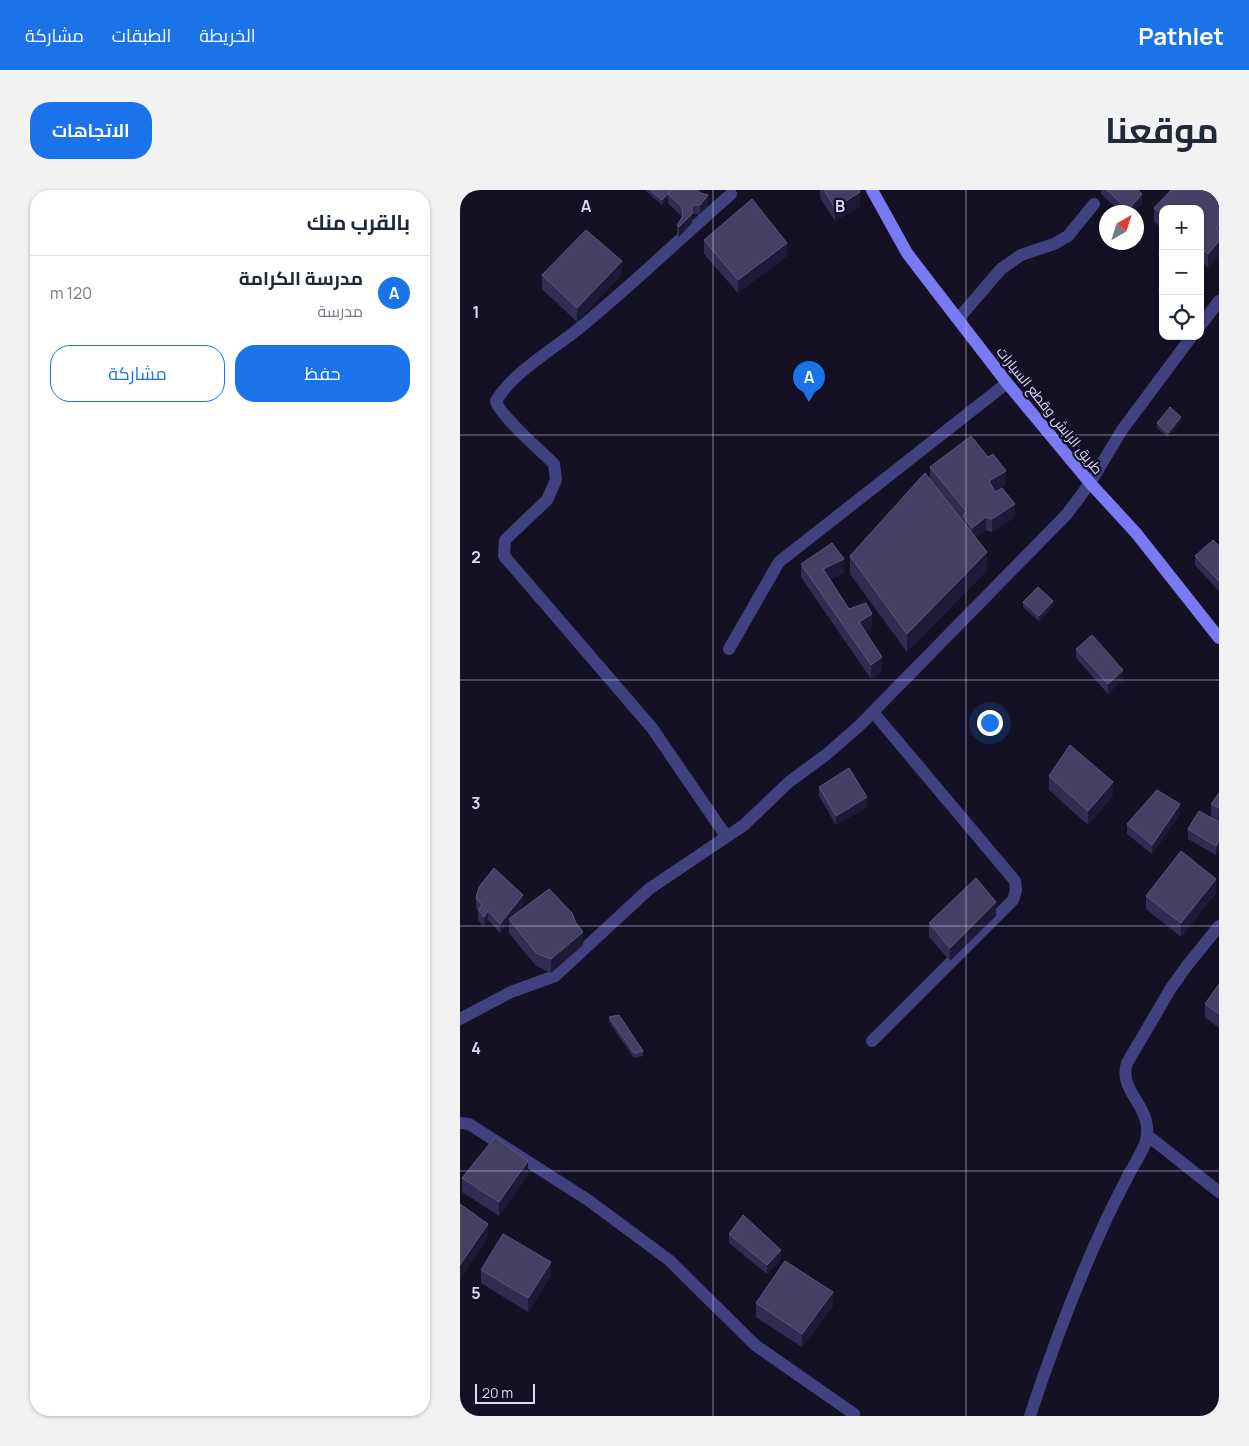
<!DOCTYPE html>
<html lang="ar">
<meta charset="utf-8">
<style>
:root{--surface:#fff;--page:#f2f2f3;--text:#1f2937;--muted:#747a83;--line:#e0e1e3;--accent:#1a73e8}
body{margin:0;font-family:Manrope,Cairo,sans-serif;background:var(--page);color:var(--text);direction:rtl}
.controls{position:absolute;right:15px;top:15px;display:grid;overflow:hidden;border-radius:10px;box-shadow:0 1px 4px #0004}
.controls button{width:45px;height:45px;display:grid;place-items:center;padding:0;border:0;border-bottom:1px solid var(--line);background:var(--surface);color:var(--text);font:25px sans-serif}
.compass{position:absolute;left:639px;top:15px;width:45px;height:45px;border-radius:50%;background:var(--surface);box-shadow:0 1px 4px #0004;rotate:39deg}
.scale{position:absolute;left:15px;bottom:12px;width:60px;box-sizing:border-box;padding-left:5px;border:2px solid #dcd9fc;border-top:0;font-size:14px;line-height:18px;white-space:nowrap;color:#dcd9fc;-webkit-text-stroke:4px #141125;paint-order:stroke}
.you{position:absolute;left:529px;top:532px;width:18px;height:18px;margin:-12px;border:4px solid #fff;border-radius:50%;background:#1a73e8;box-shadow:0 0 0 8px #1a73e833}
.badge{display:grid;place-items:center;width:32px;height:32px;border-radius:50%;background:var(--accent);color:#fff;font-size:16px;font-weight:700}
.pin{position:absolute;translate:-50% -41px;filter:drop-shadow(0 1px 2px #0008)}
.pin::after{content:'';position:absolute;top:26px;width:18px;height:15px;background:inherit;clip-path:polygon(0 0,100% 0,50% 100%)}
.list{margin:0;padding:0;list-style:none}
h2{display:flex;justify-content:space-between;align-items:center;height:65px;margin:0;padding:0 20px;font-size:21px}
h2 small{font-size:16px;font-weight:400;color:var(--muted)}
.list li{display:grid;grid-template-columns:32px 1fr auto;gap:15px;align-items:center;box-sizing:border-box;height:75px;padding:0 20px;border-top:1px solid var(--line)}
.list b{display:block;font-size:19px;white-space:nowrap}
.list p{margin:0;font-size:16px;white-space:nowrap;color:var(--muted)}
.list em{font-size:16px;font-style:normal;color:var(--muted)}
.actions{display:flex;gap:10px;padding:15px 20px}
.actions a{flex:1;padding:11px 0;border:1px solid var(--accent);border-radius:20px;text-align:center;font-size:18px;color:var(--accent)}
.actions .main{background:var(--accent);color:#fff}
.icon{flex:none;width:28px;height:28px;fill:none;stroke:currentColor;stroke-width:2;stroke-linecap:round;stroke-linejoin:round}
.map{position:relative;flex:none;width:759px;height:1226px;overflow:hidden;direction:ltr;border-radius:20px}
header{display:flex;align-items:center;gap:30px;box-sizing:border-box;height:70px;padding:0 25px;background:var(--accent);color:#fff}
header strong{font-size:24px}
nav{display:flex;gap:28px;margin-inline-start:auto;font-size:18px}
.intro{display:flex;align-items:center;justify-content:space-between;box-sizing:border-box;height:120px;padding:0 30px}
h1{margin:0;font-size:35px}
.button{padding:12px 22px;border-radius:20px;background:var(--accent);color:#fff;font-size:18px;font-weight:700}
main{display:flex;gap:30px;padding:0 30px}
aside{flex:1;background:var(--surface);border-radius:20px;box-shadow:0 1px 4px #0004}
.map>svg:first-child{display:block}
</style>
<header>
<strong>Pathlet</strong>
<nav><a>الخريطة</a><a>الطبقات</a><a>مشاركة</a></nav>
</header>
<div class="intro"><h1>موقعنا</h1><a class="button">الاتجاهات</a></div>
<main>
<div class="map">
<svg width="759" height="1226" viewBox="0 0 759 1226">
<rect width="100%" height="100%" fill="#141125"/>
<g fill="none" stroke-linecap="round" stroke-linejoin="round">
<path stroke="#424180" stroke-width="12" d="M 498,129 L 541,79 L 561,65 L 594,54 L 608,46 L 634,14
M 740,136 L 759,111
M 269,459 L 319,372 L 547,193
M 266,646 L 192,538 L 44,366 L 45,350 L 87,310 L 96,290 L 94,274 C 81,261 40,226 36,211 C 54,180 101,155 128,131 C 177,90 223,46 271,4
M 0,829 L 51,802 L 95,786 L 189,699 L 284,635 L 329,592 L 367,564 L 399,536 L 607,324 L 630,293 L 662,240 L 732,146
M 412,851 L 553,710 L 556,700 L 555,691 L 413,522
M 0,933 L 9,934 L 128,1010 L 209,1070 L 295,1155 L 394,1224
M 687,945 L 759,1002
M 570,1226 C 591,1162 614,1100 642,1039 C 650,1020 660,1002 669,984 C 674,975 681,964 685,954 C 697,917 657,904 667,873 L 711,798 L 726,777 L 759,736"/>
<path stroke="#7979f3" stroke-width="12" d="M 412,0 L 447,63 L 473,97 L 547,193 L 630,293 L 676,343 L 759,448"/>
</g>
<path fill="#332c52" d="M 186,0 L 237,0 L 248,15 L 240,24 L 232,24 L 232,33 L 219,47 L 217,44 L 217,35 L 222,27 L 208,13 L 208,8 L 202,15 L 186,1 Z
M 360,0 L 399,0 L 400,16 L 375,31 L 360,8 Z
M 641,0 L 678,0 L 682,13 L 674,22 L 661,22 L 641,4 Z
M 759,12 L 759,65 L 748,78 L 740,71 L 740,19 L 703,19 L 703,39 L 694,32 L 694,18 Z
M 244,50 L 327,66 L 278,103 L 244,64 Z
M 162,84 L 117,132 L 82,99 L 82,85 Z
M 721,231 L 708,247 L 697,238 L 697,233 Z
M 528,267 L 546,294 L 535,301 L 555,327 L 532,342 L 526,340 L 516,348 L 527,380 L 447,462 L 390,384 L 390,366 L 470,289 L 470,277 Z
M 759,356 L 759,401 L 735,375 L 735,366 Z
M 341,374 L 384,383 L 370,389 L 389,419 L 412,437 L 405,442 L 422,481 L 411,489 L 341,387 Z
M 563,412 L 593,416 L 579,431 L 563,417 Z
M 616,459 L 663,490 L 648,504 L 616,468 Z
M 589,586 L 653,606 L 628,635 L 589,600 Z
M 359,597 L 407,617 L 376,635 L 359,606 Z
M 759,603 L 759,632 L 751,628 L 751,614 Z
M 720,624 L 692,664 L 667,644 L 667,634 Z
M 759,632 L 756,665 L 728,649 L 728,639 Z
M 756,703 L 721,747 L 686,719 L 686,706 Z
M 16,708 L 63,714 L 55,725 L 123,755 L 91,783 L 76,776 L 49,743 L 49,732 L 40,743 L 28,730 L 24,737 L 18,730 L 18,720 L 16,717 Z
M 536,726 L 490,771 L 469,747 L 469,733 Z
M 759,794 L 759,838 L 745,827 L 745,814 Z
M 149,827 L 183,861 L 183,866 L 174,868 L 149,832 Z
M 68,985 L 39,1026 L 2,1002 L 2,988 Z
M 269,1044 L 321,1069 L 307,1084 L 269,1053 Z
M 21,1080 L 91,1086 L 68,1122 L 21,1093 Z
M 296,1113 L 373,1116 L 342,1157 L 296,1127 Z"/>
<path fill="#1f1938" d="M 400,2 L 400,16 L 375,31 L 375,18 Z
M 208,4 L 208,8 L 202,15 L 202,10 Z
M 682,4 L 682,13 L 674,22 L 668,22 L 668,20 Z
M 248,5 L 248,15 L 240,24 L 240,15 Z
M 232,24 L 232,33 L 219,47 L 219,37 Z
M 759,51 L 759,65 L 748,78 L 748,64 Z
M 327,53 L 327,66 L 278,103 L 278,90 Z
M 162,71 L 162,84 L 117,132 L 117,118 Z
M 721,227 L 721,231 L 708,247 L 708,243 Z
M 546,281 L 546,294 L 529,304 L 529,291 Z
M 555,314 L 555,327 L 532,342 L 532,329 Z
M 526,327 L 526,340 L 512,351 L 512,338 Z
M 527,362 L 527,380 L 447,462 L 447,444 Z
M 384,369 L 384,383 L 363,393 L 363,379 Z
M 593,411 L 593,416 L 579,431 L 579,426 Z
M 412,424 L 412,437 L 399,446 L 399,432 Z
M 422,467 L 422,481 L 411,489 L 411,475 Z
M 663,480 L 663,490 L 648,504 L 648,494 Z
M 653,592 L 653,606 L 628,635 L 628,621 Z
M 407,607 L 407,617 L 376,635 L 376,626 Z
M 720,614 L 720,624 L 692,664 L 692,655 Z
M 759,651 L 759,660 L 756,665 L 756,656 Z
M 756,689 L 756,703 L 721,747 L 721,733 Z
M 63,705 L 63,714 L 50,731 L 49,729 L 49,732 L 40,743 L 40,734 Z
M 536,712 L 536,726 L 490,771 L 490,758 Z
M 28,721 L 28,730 L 24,737 L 24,727 Z
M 123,742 L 123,755 L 91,783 L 91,769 Z
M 68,971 L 68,985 L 39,1026 L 39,1012 Z
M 28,1034 L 28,1047 L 0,1089 L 0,1075 Z
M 321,1060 L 321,1069 L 307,1084 L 307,1075 Z
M 91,1072 L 91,1086 L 68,1122 L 68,1108 Z
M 373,1102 L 373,1116 L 342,1157 L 342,1144 Z"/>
<path fill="#453f64" stroke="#5d577c" d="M 190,0 L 211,0 L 202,10 Z
M 211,0 L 237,0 L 241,3 L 248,5 L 240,15 L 232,15 L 232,24 L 219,37 L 217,35 L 223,26 L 222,17 L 208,4 Z
M 364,0 L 399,0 L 400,2 L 375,18 Z
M 647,0 L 678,0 L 682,4 L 668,20 Z
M 711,0 L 746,0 L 759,12 L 759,34 L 757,37 L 759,42 L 759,51 L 748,64 L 740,57 L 740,19 L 703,19 L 703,25 L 694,18 Z
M 292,9 L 327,53 L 278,90 L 244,50 Z
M 126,40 L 162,71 L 117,118 L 82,85 Z
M 710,217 L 721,227 L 708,243 L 697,233 Z
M 511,246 L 528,267 L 533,264 L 546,281 L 529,291 L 535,302 L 542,298 L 555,314 L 532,329 L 526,327 L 512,338 L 503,326 L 506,321 L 470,277 Z
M 465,283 L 527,362 L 447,444 L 390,366 Z
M 753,350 L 759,356 L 759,391 L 735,366 Z
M 372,353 L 384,369 L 363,379 L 389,419 L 406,413 L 412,424 L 399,432 L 422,467 L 411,475 L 341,374 Z
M 578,397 L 593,411 L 579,426 L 563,412 Z
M 632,445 L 663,480 L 648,494 L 616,459 Z
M 610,555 L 653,592 L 628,621 L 589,586 Z
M 389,578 L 407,607 L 376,626 L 359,597 Z
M 697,600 L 720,614 L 692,655 L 667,634 Z
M 759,603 L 759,618 L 751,614 Z
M 739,621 L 759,632 L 759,651 L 756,656 L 728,639 Z
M 721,661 L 756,689 L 721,733 L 686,706 Z
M 34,678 L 63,705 L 40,734 L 28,721 L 24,727 L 18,720 L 22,715 L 16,708 L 19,697 Z
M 516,688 L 536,712 L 490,758 L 469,733 Z
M 89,699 L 112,723 L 116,733 L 123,742 L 91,769 L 76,763 L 49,729 Z
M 759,794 L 759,824 L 745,814 Z
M 159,825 L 183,861 L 174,863 L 149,827 Z
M 35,947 L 68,971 L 39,1012 L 2,988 Z
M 0,1014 L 28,1034 L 0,1075 Z
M 283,1025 L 321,1060 L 307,1075 L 269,1044 Z
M 43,1044 L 91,1072 L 68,1108 L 21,1080 Z
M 325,1071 L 373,1102 L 342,1144 L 296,1113 Z"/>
<path fill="none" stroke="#dcd9fc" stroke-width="1" stroke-opacity="0.55" d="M 253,0 L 253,1226M 506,0 L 506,1226M 0,245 L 759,245M 0,490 L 759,490M 0,736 L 759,736M 0,981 L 759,981"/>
<g text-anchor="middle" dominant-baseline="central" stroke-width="4.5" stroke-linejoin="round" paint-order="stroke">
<g font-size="14" fill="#dcd9fc" stroke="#141125">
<text transform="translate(590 220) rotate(51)">طريق الرابش وقطع السيارات</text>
</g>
</g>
<g font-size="16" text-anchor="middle" font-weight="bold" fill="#dcd9fc" stroke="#141125" stroke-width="4.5" stroke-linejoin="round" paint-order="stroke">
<text x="126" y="22">A</text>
<text x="380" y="22">B</text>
<text x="16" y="128">1</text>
<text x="16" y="373">2</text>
<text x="16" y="619">3</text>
<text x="16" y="864">4</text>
<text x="16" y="1109">5</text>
</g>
</svg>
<div class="controls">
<button>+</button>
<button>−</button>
<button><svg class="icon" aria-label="locate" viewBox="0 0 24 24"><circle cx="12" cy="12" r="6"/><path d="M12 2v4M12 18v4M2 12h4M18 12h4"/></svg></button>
</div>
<svg class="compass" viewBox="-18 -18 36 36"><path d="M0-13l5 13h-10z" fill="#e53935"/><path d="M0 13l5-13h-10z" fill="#747a83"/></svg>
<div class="scale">20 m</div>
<div class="you"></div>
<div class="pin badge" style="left:349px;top:212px">A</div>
</div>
<aside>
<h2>بالقرب منك<small></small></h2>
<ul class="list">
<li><span class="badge">A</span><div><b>مدرسة الكرامة</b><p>مدرسة</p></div><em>120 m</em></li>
</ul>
<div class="actions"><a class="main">حفظ</a><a>مشاركة</a></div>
</aside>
</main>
